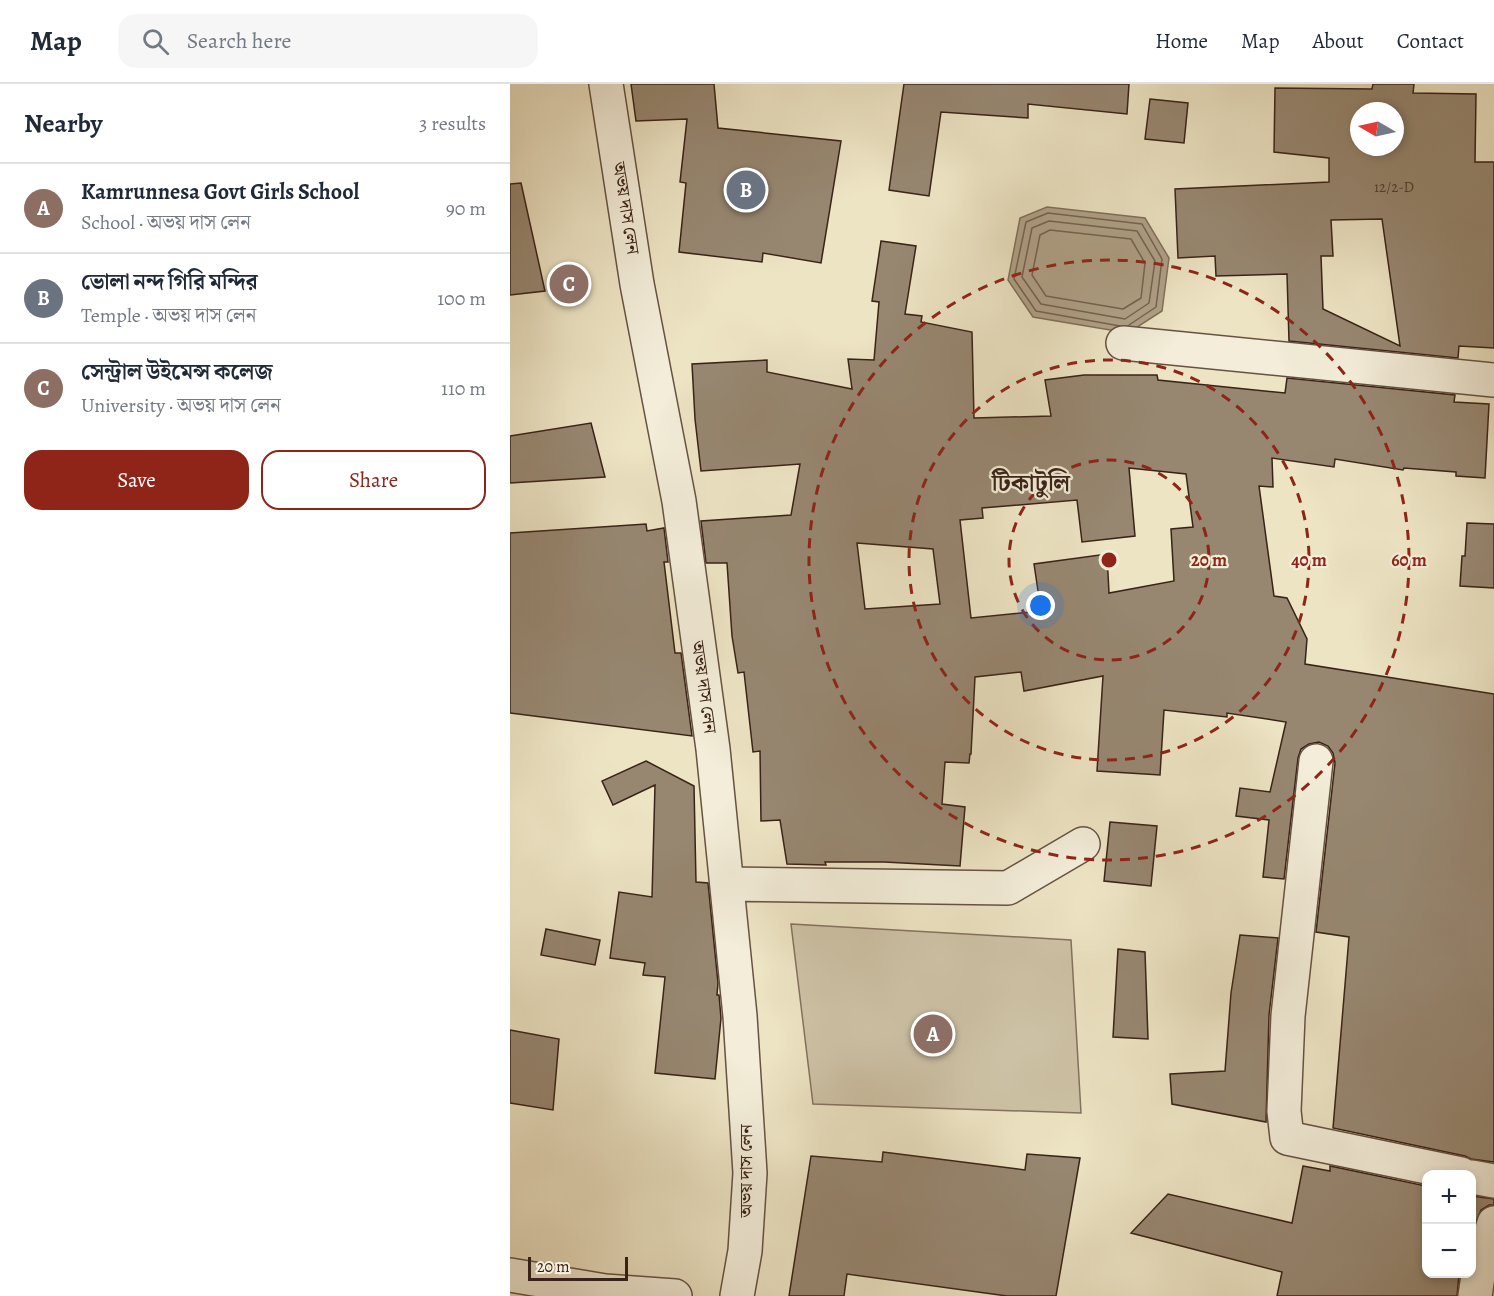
<!DOCTYPE html>
<meta charset="utf-8">
<style>
:root{--surface:#fff;--page:#f6f6f7;--text:#1f2937;--muted:#747a83;--line:#e0e1e3;--accent:#8f2418}
body{margin:0;font-family:Alegreya,"Noto Serif Bengali",serif;background:var(--page);color:var(--text)}
.controls{position:absolute;right:18px;bottom:18px;display:grid;overflow:hidden;border-radius:12px;box-shadow:0 3px 9px #0003}
.controls button{width:54px;height:54px;display:grid;place-items:center;padding:0;border:0;border-bottom:2px solid var(--line);background:var(--surface);color:var(--text);font:30px sans-serif}
.compass{position:absolute;left:840px;top:18px;width:54px;height:54px;border-radius:50%;background:var(--surface);box-shadow:0 3px 9px #0003;rotate:279deg}
.scale{position:absolute;left:18px;bottom:15px;width:100px;box-sizing:border-box;padding-left:6px;border:3px solid #392217;border-top:0;font-size:16px;line-height:21px;white-space:nowrap;color:#392217;-webkit-text-stroke:4px #f3edd9;paint-order:stroke}
.you{position:absolute;left:531px;top:522px;width:21px;height:21px;margin:-15px;border:4px solid #fff;border-radius:50%;background:#1a73e8;box-shadow:0 0 0 9px #1a73e833}
.badge{display:grid;place-items:center;width:39px;height:39px;border-radius:50%;background:var(--accent);color:#fff;font-size:20px;font-weight:700}
.pin{position:absolute;translate:-50% -50%;border:3px solid #fff;box-shadow:0 2px 6px #0006}
.list{margin:0;padding:0;list-style:none}
h2{display:flex;justify-content:space-between;align-items:center;height:78px;margin:0;padding:0 24px;font-size:26px}
h2 small{font-size:20px;font-weight:400;color:var(--muted)}
.list li{display:grid;grid-template-columns:39px 1fr auto;gap:18px;align-items:center;box-sizing:border-box;height:90px;padding:0 24px;border-top:2px solid var(--line)}
.list b{display:block;font-size:22px;white-space:nowrap}
.list p{margin:0;font-size:20px;white-space:nowrap;color:var(--muted)}
.list em{font-size:20px;font-style:normal;color:var(--muted)}
.actions{display:flex;gap:12px;padding:18px 24px}
.actions a{flex:1;padding:14px 0;border:2px solid var(--accent);border-radius:18px;text-align:center;font-size:21px;color:var(--accent)}
.actions .main{background:var(--accent);color:#fff}
.icon{flex:none;width:33px;height:33px;fill:none;stroke:currentColor;stroke-width:2;stroke-linecap:round;stroke-linejoin:round}
.map{position:relative;flex:none;width:984px;height:1212px;overflow:hidden}
header{display:flex;align-items:center;gap:36px;box-sizing:border-box;height:84px;padding:0 30px;background:var(--surface);border-bottom:2px solid var(--line)}
header strong{font-size:28px}
nav{display:flex;gap:33px;margin-inline-start:auto;font-size:21px}
.search{width:420px;height:54px;background:var(--page);display:flex;align-items:center;gap:15px;box-sizing:border-box;padding:0 21px;border-radius:18px;color:var(--muted);font-size:22px}
main{display:flex}
aside{flex:1;background:var(--surface)}
.map>svg:first-child{display:block}
</style>
<header>
<strong>Map</strong>
<div class="search"><svg class="icon" aria-label="search" viewBox="0 0 24 24"><circle cx="10" cy="10" r="6"/><path d="M15 15l6 6"/></svg>Search here</div>
<nav><a>Home</a><a>Map</a><a>About</a><a>Contact</a></nav>
</header>
<main>
<aside>
<h2>Nearby<small>3 results</small></h2>
<ul class="list">
<li><span class="badge" style="background:#8d6e63">A</span><div><b>Kamrunnesa Govt Girls School</b><p>School · অভয় দাস লেন</p></div><em>90 m</em></li>
<li><span class="badge" style="background:#6b7280">B</span><div><b>ভোলা নন্দ গিরি মন্দির</b><p>Temple · অভয় দাস লেন</p></div><em>100 m</em></li>
<li><span class="badge" style="background:#8d6e63">C</span><div><b>সেন্ট্রাল উইমেন্স কলেজ</b><p>University · অভয় দাস লেন</p></div><em>110 m</em></li>
</ul>
<div class="actions"><a class="main">Save</a><a>Share</a></div>
</aside>
<div class="map">
<svg width="984" height="1212" viewBox="0 0 984 1212">
<rect width="100%" height="100%" fill="#ede4c4"/>
<filter id="stains"><feTurbulence type="fractalNoise" baseFrequency=".00333" numOctaves="4"/><feColorMatrix values="0 0 0 0 .2 0 0 0 0 .09 0 0 0 0 .02 0 0 0 .5 -.17"/></filter>
<radialGradient id="worn" r=".72"><stop offset=".6" stop-color="#630" stop-opacity="0"/><stop offset="1" stop-color="#630" stop-opacity=".3"/></radialGradient>
<path fill="#cec3a7" stroke="#84725f" stroke-width="1.5" d="M 281,840 L 561,856 L 571,1029 L 303,1020 Z"/>
<path fill="#b0a289" stroke="#806f5b" stroke-width="1.5" d="M 537,123 L 635,134 L 659,174 L 652,227 L 618,249 L 523,233 L 498,196 L 510,134 Z"/>
<g fill="none" stroke-linecap="round" stroke-linejoin="round">
<path stroke="#746250" stroke-width="1.5" d="M 539,137 L 627,147 L 645,177 L 639,219 L 615,235 L 531,220 L 512,193 L 522,144 Z
M 540,146 L 621,155 L 635,179 L 631,214 L 613,225 L 536,212 L 522,191 L 530,151 Z
M 610,242 L 526,227 L 504,195 L 516,138 L 538,129 L 632,140 L 652,175 L 646,223 L 619,241"/>
</g>
<path fill="#978771" stroke="#392217" stroke-width="1.5" fill-rule="evenodd" d="M 121,0 L 204,0 L 208,44 L 331,57 L 311,179 L 253,169 L 252,178 L 169,168 L 176,99 L 170,98 L 177,35 L 126,37 Z
M 394,0 L 619,0 L 617,30 L 518,20 L 518,34 L 431,28 L 419,112 L 379,106 Z
M 863,0 L 904,0 L 903,9 L 966,10 L 965,78 L 984,78 L 984,264 L 949,262 L 948,274 L 779,257 L 777,190 L 706,192 L 705,172 L 668,174 L 665,105 L 819,98 L 819,74 L 764,68 L 765,4 L 862,5 ZM 849,27 L 885,27 L 885,63 L 849,63 ZM 872,135 L 890,262 L 813,225 L 811,172 L 823,172 L 821,136 Z
M 640,15 L 678,19 L 674,59 L 635,55 Z
M 11,99 L 35,207 L 0,211 L 0,100 Z
M 371,157 L 406,162 L 395,230 L 412,232 L 411,238 L 462,248 L 464,334 L 541,332 L 535,296 L 574,291 L 647,291 L 648,296 L 775,309 L 777,294 L 945,311 L 944,318 L 979,320 L 975,394 L 946,392 L 946,388 L 894,384 L 893,386 L 825,375 L 824,383 L 762,374 L 763,403 L 749,402 L 764,512 L 777,514 L 797,555 L 795,580 L 984,610 L 984,1078 L 961,1075 L 955,1072 L 823,1044 L 839,853 L 806,848 L 825,679 L 823,669 L 818,662 L 809,658 L 799,660 L 791,665 L 788,674 L 774,795 L 753,793 L 759,736 L 726,732 L 730,704 L 760,708 L 776,638 L 717,629 L 717,633 L 654,626 L 650,691 L 587,687 L 593,592 L 514,607 L 511,588 L 465,593 L 461,670 L 460,670 L 459,679 L 435,678 L 432,720 L 455,723 L 450,782 L 374,778 L 315,778 L 316,781 L 277,780 L 270,736 L 251,737 L 250,667 L 243,668 L 234,588 L 228,589 L 222,552 L 217,479 L 196,479 L 191,437 L 281,431 L 290,380 L 191,387 L 185,335 L 182,280 L 257,276 L 257,288 L 342,305 L 338,275 L 364,276 L 369,218 L 362,217 ZM 619,384 L 676,390 L 683,443 L 661,445 L 664,497 L 599,509 L 597,470 L 524,480 L 531,527 L 461,534 L 450,436 L 473,434 L 472,424 L 567,416 L 572,458 L 625,452 ZM 347,459 L 423,465 L 430,520 L 355,525 Z
M 81,339 L 95,393 L 0,399 L 0,352 Z
M 957,439 L 984,440 L 984,504 L 950,502 L 952,472 L 955,472 Z
M 136,440 L 137,447 L 154,444 L 158,478 L 154,478 L 165,569 L 171,569 L 182,652 L 0,629 L 0,449 Z
M 136,677 L 184,702 L 186,798 L 198,799 L 208,899 L 207,911 L 209,911 L 211,934 L 205,995 L 145,989 L 155,893 L 133,891 L 135,879 L 100,874 L 109,808 L 142,813 L 145,701 L 103,721 L 92,697 Z
M 600,738 L 647,742 L 641,802 L 594,797 Z
M 36,845 L 90,856 L 85,881 L 31,871 Z
M 730,851 L 768,854 L 759,931 L 756,1038 L 662,1020 L 660,990 L 715,987 L 721,909 Z
M 608,865 L 635,868 L 638,955 L 603,953 Z
M 0,946 L 49,955 L 43,1026 L 0,1019 Z
M 373,1068 L 515,1086 L 517,1070 L 570,1074 L 546,1212 L 497,1212 L 337,1190 L 334,1212 L 279,1212 L 301,1072 L 372,1078 Z
M 793,1082 L 820,1087 L 820,1082 L 916,1102 L 916,1190 L 949,1190 L 947,1212 L 767,1212 L 772,1188 L 621,1149 L 658,1110 L 782,1139 Z
M 962,1112 L 984,1115 L 984,1121 L 979,1121 L 971,1126 L 962,1149 Z"/>
<g fill="none" stroke-linecap="round" stroke-linejoin="round">
<defs>
<path id="minor" d="M 96,0 L 127,200 L 169,417 L 203,665 L 230,932 L 240,1089 L 235,1167 L 227,1212
M 613,259 L 984,296
M 806,677 L 778,932 L 774,1027 L 777,1054 L 951,1090
M 217,800 L 498,804 L 573,760
M 962,1093 L 984,1097
M 0,1191 L 95,1207 L 165,1212
M 965,1212 L 968,1192 L 984,1139"/>
</defs>
<use href="#minor" stroke="#665242" stroke-width="36"/>
<use href="#minor" stroke="#f3edd9" stroke-width="33"/>
</g>
<g fill="none" stroke="#8f2418" stroke-width="3" stroke-dasharray="10 8">
<circle cx="599" cy="476" r="100"/>
<circle cx="599" cy="476" r="200"/>
<circle cx="599" cy="476" r="300"/>
</g>
<g text-anchor="middle" dominant-baseline="central" stroke-width="4.5" stroke-linejoin="round" paint-order="stroke">
<g font-size="15" fill="#503b2e">
<text x="884" y="103">12/2-D</text>
</g>
<g font-size="18" fill="#392217" stroke="#f3edd9">
<text transform="translate(116 124) rotate(81)">অভয় দাস লেন</text>
<text transform="translate(194 603) rotate(82)">অভয় দাস লেন</text>
<text transform="translate(236 1087) rotate(-90)">অভয় দাস লেন</text>
</g>
<g font-size="24" font-weight="bold" fill="#392217" stroke="#f3edd9">
<text x="521" y="399">টিকাটুলি</text>
</g>
</g>
<circle cx="599" cy="476" r="9" fill="#8f2418" stroke="#f3edd9" stroke-width="3"/>
<g font-size="18" text-anchor="middle" font-weight="bold" fill="#8f2418" stroke="#f3edd9" stroke-width="4.5" stroke-linejoin="round" paint-order="stroke">
<text x="699" y="482">20 m</text>
<text x="799" y="482">40 m</text>
<text x="899" y="482">60 m</text>
</g>
<rect width="100%" height="100%" filter="url(#stains)"/>
<rect width="100%" height="100%" fill="url(#worn)"/>
</svg>
<div class="controls">
<button>+</button>
<button>−</button>
</div>
<svg class="compass" viewBox="-18 -18 36 36"><path d="M0-13l5 13h-10z" fill="#e53935"/><path d="M0 13l5-13h-10z" fill="#747a83"/></svg>
<div class="scale">20 m</div>
<div class="you"></div>
<div class="pin badge" style="left:423px;top:950px;background:#8d6e63">A</div>
<div class="pin badge" style="left:236px;top:106px;background:#6b7280">B</div>
<div class="pin badge" style="left:59px;top:200px;background:#8d6e63">C</div>
</div>
</main>
